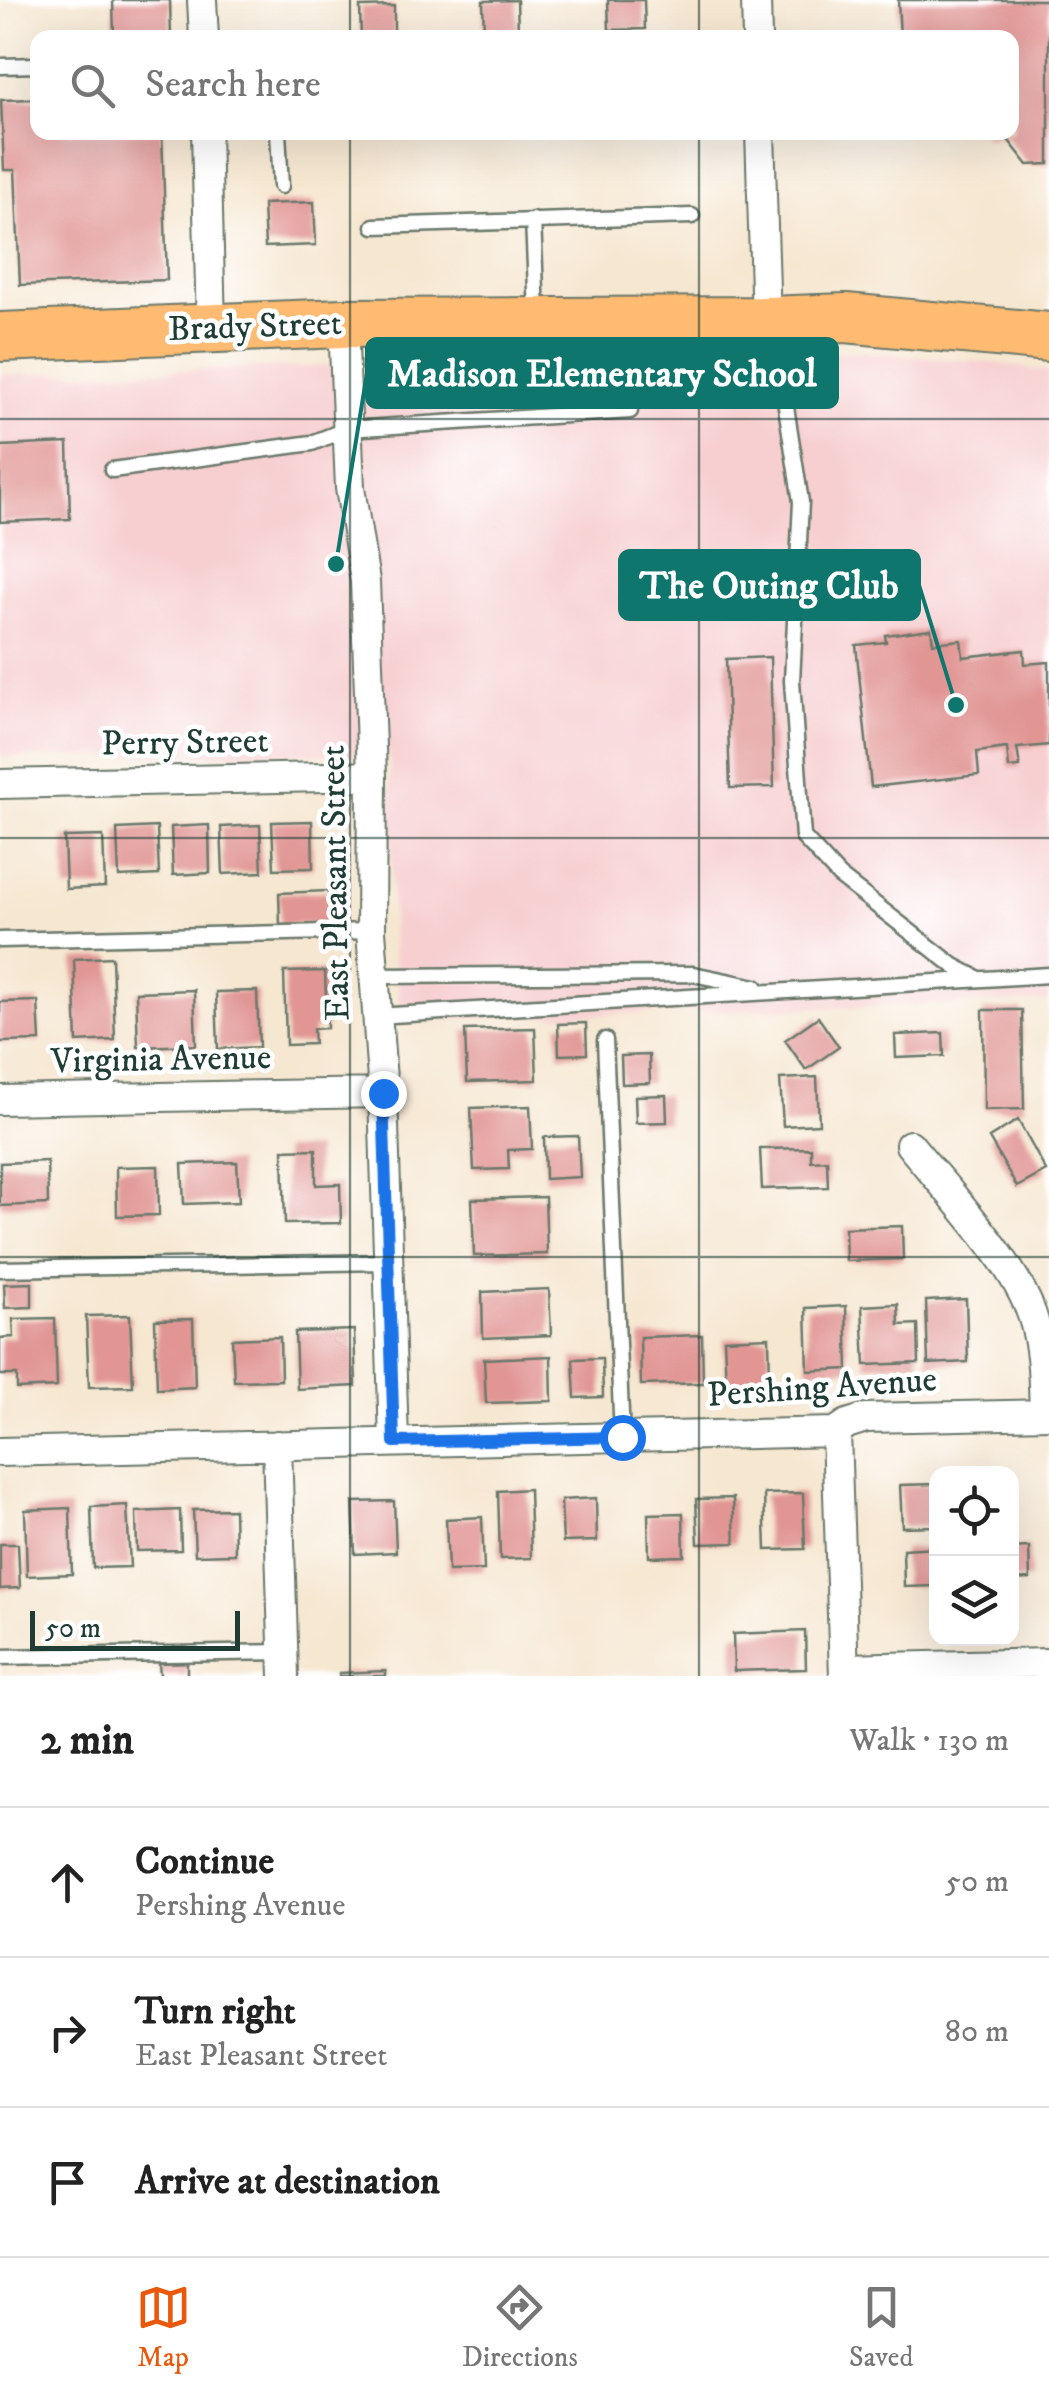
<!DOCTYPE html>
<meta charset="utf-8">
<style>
:root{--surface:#fff;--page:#f6f6f6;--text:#222;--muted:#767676;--line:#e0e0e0;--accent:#ea580c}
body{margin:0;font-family:"IM FELL DW Pica",serif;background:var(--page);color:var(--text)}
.controls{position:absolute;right:30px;bottom:30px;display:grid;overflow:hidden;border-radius:20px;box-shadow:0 10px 40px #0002}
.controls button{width:90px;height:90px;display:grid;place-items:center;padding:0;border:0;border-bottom:2px solid var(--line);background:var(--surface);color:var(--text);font:50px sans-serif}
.scale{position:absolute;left:30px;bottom:25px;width:210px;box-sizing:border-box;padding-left:10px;border:5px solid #1f3d34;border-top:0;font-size:28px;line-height:35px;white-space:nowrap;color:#1f3d34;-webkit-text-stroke:8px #fff;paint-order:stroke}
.stop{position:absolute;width:30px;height:30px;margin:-22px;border:8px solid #1a73e8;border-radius:50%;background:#fff}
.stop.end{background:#1a73e8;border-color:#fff;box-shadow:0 2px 10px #0008}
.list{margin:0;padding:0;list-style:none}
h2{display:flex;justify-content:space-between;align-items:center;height:130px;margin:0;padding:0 40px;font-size:42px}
h2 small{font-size:32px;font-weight:400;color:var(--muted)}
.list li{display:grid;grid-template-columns:65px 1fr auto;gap:30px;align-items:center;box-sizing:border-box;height:150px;padding:0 40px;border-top:2px solid var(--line)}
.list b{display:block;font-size:38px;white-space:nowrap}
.list p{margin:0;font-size:32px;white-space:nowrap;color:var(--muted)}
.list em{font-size:32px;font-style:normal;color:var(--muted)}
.icon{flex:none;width:55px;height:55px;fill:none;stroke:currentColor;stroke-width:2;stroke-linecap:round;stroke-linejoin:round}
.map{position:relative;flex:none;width:1049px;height:1676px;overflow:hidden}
.search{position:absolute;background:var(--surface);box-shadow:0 10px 40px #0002;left:30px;right:30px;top:30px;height:110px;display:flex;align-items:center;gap:25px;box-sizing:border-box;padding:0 35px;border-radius:20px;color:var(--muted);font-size:38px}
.sheet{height:580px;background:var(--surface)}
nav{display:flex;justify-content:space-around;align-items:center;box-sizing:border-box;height:140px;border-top:2px solid var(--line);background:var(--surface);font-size:28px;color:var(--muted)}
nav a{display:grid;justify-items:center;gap:5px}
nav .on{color:var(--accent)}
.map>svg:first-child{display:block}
</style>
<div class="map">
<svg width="1049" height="1676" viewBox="0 0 1049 1676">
<rect width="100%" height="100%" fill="#fff"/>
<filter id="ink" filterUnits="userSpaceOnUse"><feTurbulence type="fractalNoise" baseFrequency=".01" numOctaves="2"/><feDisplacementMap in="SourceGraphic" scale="20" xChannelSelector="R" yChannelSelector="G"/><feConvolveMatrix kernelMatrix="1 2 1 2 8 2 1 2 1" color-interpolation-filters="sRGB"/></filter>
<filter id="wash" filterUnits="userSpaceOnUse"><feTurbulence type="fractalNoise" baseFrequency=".0048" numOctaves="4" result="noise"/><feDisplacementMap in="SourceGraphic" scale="40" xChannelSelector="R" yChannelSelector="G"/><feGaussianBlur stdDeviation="2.25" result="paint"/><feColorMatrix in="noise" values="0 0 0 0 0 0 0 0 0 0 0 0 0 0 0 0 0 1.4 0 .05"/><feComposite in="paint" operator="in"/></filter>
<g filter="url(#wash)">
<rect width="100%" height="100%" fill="#f6e7d1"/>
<path fill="#f7cfd0" d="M 861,352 L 994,363 L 1049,372 L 1049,1001 L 402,1020 L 393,951 L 389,753 L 0,757 L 0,375 Z"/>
<g id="blocks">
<path fill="#e19694" d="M 113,0 L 170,0 L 171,38 L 114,38 Z
M 517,0 L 518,32 L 484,33 L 483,1 Z
M 608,0 L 644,0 L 645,29 L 609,30 Z
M 898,0 L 1049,0 L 1049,164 L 1028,165 L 1006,137 L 984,137 L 984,132 L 1012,132 L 1012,38 L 900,38 Z
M 394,6 L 394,38 L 361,38 L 360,7 Z
M 38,99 L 38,132 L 162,132 L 167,280 L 20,285 L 15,170 L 4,170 L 1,100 Z
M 314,202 L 316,245 L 265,247 L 263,204 Z
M 68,443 L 70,519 L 0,522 L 0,446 Z
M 931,629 L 933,643 L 961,640 L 963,657 L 1024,650 L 1025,664 L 1049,662 L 1049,745 L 1017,748 L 1020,767 L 1009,768 L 1007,748 L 977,752 L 979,775 L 871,787 L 856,645 L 886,642 L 885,635 Z
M 770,657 L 774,787 L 730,788 L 726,659 Z
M 312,821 L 313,868 L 274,869 L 272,822 Z
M 209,825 L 210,873 L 173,875 L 171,827 Z
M 260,825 L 262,872 L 223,874 L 221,827 Z
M 157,827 L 159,875 L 119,877 L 117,829 Z
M 103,836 L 105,887 L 66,889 L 64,837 Z
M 328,891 L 329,924 L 280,925 L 279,893 Z
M 112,957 L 115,1040 L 77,1042 L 74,959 Z
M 325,971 L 327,1028 L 313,1029 L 314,1044 L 286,1045 L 284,972 Z
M 194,990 L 196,1045 L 138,1047 L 136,992 Z
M 257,991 L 259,1047 L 218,1049 L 216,992 Z
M 38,1001 L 40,1041 L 0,1042 L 0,1002 Z
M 983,1010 L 1022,1010 L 1024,1109 L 984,1110 Z
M 818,1017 L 839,1047 L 806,1070 L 785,1040 Z
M 586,1023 L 587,1054 L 559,1055 L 558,1024 Z
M 535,1028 L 537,1080 L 467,1082 L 465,1030 Z
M 943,1033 L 944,1056 L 896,1058 L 895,1035 Z
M 649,1055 L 650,1083 L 622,1084 L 621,1056 Z
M 817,1077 L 819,1124 L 783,1126 L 780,1079 Z
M 666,1095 L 667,1122 L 636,1123 L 635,1096 Z
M 530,1106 L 532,1149 L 508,1150 L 509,1169 L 474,1170 L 471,1108 Z
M 1018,1120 L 1046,1171 L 1017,1187 L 989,1138 Z
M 578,1136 L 580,1177 L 545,1179 L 544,1137 Z
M 811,1148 L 811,1161 L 827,1160 L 828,1187 L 762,1189 L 760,1149 Z
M 316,1149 L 316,1185 L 340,1184 L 341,1223 L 285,1224 L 283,1150 Z
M 47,1161 L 48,1204 L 0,1206 L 0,1163 Z
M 237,1162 L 239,1202 L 184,1204 L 182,1164 Z
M 158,1166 L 159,1215 L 117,1216 L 116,1167 Z
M 545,1197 L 547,1254 L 474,1256 L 472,1199 Z
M 902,1226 L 903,1259 L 846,1261 L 845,1228 Z
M 32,1283 L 32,1307 L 5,1308 L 4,1284 Z
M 549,1289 L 551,1335 L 483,1338 L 482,1292 Z
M 966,1299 L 968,1362 L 928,1364 L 926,1301 Z
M 898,1304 L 899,1325 L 918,1324 L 919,1363 L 865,1365 L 862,1306 Z
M 846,1306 L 848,1369 L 808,1371 L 806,1308 Z
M 130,1315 L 133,1386 L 89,1387 L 86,1316 Z
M 55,1318 L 57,1387 L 17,1389 L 17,1375 L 0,1375 L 0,1338 L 14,1337 L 13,1319 Z
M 193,1319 L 195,1387 L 157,1389 L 155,1320 Z
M 354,1330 L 356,1386 L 297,1389 L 295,1332 Z
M 702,1335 L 703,1383 L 641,1385 L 640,1337 Z
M 280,1337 L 281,1380 L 234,1381 L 232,1339 Z
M 769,1337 L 770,1384 L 726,1386 L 724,1339 Z
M 551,1356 L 552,1401 L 486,1403 L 484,1359 Z
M 602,1358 L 603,1397 L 575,1398 L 573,1359 Z
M 936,1484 L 936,1526 L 902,1527 L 900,1485 Z
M 529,1489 L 531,1558 L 500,1559 L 498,1491 Z
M 803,1493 L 805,1549 L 766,1550 L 764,1494 Z
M 596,1498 L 597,1541 L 563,1542 L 561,1500 Z
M 733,1498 L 735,1543 L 698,1544 L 696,1499 Z
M 394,1501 L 396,1552 L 355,1554 L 353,1502 Z
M 127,1505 L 130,1567 L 93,1568 L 91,1507 Z
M 70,1508 L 72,1574 L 27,1576 L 25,1510 Z
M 234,1509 L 235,1554 L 195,1555 L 193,1510 Z
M 180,1510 L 181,1550 L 137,1551 L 136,1512 Z
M 683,1513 L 684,1556 L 649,1557 L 648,1514 Z
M 482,1517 L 484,1570 L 448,1571 L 446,1519 Z
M 0,1544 L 18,1544 L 20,1588 L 0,1589 Z
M 936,1547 L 936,1586 L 904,1587 L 903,1549 Z
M 1029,1547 L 1030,1579 L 1012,1580 L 1012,1548 Z
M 805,1631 L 806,1669 L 734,1671 L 733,1634 Z
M 187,1662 L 187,1676 L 160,1676 L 159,1663 Z
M 386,1671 L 386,1676 L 339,1676 L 339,1673 Z"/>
</g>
</g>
<g filter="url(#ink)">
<use href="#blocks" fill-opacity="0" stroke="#6a786b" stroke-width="2.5"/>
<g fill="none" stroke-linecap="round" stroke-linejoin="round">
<defs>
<path id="service" d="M 0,66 L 38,65
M 278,132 L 281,186
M 533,220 L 537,314
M 374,226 L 692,216
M 768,327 L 781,375 L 801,502 L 792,681 L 803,837 L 839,876 L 954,966 L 977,978
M 112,470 L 312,443 L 347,429 L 630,411 L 630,328
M 0,940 L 371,931
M 374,976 L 693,974 L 756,987
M 376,1016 L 1049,975
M 605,1040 L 622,1437
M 0,1269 L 386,1262
M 0,1657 L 283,1652"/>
<path id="minor" d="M 202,0 L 204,38
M 756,0 L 757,38
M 206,132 L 211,328
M 760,132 L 766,321
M 343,323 L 350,488 L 365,581 L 372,776 L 371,931 L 383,1093 L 394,1442
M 0,784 L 372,776
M 0,1100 L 383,1093
M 910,1145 C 947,1191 1014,1261 1032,1315 C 1043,1347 1043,1381 1044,1414
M 836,1432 L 844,1676
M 277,1445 L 284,1676
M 0,1452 L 836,1432 L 847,1424 L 866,1418 L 1049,1414
M 844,1668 L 1049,1663"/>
<path id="trunk" d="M 0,337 L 343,323 L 766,321 L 846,318 L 1049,337"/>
</defs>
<use href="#service" stroke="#6a786b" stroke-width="19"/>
<use href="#minor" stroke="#6a786b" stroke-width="32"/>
<use href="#trunk" stroke="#6a786b" stroke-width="52"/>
<use href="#service" stroke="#fff" stroke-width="14"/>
<use href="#minor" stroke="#fff" stroke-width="28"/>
<use href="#trunk" stroke="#febb71" stroke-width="48"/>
</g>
</g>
<g fill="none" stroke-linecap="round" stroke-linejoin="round" filter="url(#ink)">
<path stroke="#1a73e8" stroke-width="12" d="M 383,1093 L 394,1442 L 622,1437"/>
</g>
<path fill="none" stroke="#1f3d34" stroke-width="2.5" stroke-opacity="0.55" d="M 350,0 L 350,38M 699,0 L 699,38M 350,132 L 350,1676M 699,132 L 699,1676M 0,419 L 1049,419M 0,838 L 1049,838M 0,1257 L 1049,1257"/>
<g text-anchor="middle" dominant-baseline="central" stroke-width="9" stroke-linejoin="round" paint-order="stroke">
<g font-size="35" fill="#1f3d34" stroke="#fff">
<text transform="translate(255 327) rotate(-2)">Brady Street</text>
<text transform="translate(185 743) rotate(-1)">Perry Street</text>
<text transform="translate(336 883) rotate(-91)">East Pleasant Street</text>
<text transform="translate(161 1060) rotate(-1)">Virginia Avenue</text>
<text transform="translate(822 1388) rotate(-4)">Pershing Avenue</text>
</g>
</g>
<path fill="none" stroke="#0f766e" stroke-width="4" d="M336 564L367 373M956 705L919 585"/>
<g fill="#0f766e" stroke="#fff" stroke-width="4">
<circle cx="336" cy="564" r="10"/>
<circle cx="956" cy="705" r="10"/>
</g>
<g fill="#0f766e" stroke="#0f766e" stroke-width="4">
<rect x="367" y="339" width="470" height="68" rx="10"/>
<rect x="620" y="551" width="299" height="68" rx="10"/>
</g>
<g font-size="38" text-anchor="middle" font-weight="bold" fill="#fff">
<text x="602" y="386">Madison Elementary School</text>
<text x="769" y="598">The Outing Club</text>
</g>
</svg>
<div class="controls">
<button><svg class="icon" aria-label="locate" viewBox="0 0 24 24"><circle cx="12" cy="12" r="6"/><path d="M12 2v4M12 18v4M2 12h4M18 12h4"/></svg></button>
<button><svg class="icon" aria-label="layers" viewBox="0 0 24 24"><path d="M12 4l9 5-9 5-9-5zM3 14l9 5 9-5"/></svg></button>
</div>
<div class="scale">50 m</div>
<div class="stop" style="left:622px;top:1437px"></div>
<div class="stop end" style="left:383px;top:1093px"></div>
<div class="search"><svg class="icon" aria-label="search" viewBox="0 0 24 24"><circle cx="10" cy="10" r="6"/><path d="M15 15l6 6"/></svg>Search here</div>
</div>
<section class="sheet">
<h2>2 min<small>Walk · 130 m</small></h2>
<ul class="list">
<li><svg class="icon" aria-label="ahead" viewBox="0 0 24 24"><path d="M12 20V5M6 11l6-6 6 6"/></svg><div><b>Continue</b><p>Pershing Avenue</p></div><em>50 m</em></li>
<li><svg class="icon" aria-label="right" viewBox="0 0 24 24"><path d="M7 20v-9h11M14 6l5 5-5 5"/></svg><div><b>Turn right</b><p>East Pleasant Street</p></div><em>80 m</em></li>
<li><svg class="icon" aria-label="arrive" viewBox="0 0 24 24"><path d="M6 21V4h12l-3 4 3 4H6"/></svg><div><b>Arrive at destination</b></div></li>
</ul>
</section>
<nav>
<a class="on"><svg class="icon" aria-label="map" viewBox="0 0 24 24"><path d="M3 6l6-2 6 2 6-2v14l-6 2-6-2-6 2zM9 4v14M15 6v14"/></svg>Map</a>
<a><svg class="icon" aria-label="directions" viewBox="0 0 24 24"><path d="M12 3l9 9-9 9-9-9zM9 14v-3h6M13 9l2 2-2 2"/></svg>Directions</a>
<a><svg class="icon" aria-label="saved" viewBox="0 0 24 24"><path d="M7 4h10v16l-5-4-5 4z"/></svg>Saved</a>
</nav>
